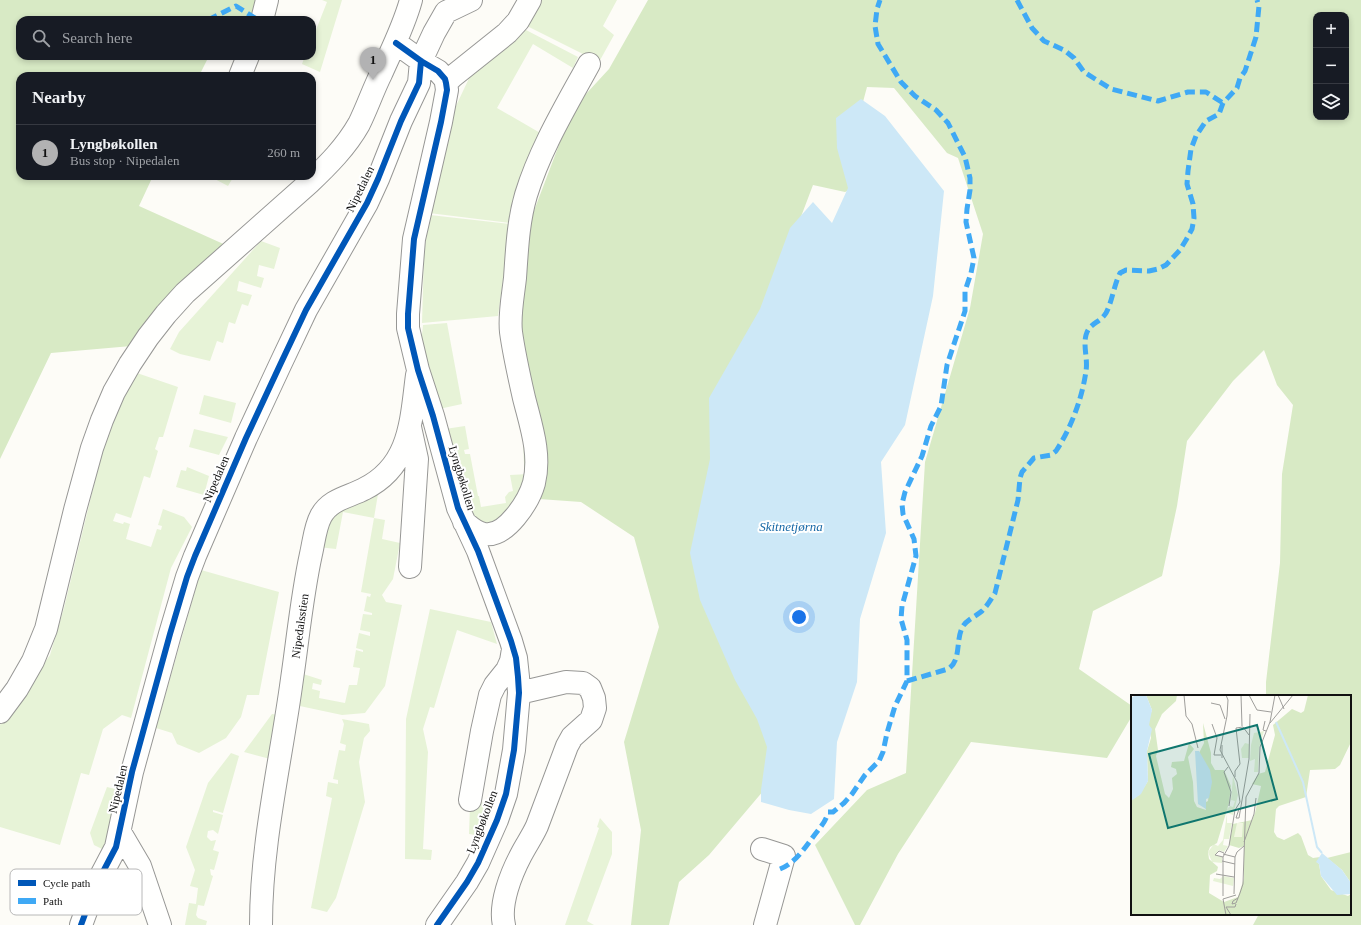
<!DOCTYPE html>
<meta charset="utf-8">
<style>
:root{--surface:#171b24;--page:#20242c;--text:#f1f3f6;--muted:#9ea1a6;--line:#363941;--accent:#b2b2b3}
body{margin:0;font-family:"Times New Roman",serif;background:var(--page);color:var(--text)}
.controls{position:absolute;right:12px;top:12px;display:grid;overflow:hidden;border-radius:8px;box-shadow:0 2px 6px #0003}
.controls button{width:36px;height:36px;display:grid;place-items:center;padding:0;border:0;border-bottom:1px solid var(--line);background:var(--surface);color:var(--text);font:20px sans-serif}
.you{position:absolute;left:799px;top:617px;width:14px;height:14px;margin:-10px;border:3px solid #fff;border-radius:50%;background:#1a73e8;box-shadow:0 0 0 6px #1a73e833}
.badge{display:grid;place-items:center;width:26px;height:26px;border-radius:50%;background:var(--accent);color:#111;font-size:13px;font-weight:700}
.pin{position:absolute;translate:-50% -33px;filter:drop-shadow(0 1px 2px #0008)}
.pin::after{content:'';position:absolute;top:21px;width:14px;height:12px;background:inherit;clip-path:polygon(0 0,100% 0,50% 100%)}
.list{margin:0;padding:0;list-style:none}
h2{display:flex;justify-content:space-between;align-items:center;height:52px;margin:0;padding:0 16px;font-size:17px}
h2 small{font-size:13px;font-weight:400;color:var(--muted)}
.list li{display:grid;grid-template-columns:26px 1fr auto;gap:12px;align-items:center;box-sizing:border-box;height:56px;padding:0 16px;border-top:1px solid var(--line)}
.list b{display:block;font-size:15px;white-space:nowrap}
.list p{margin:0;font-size:13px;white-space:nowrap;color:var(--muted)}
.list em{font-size:13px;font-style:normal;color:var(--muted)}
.icon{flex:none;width:22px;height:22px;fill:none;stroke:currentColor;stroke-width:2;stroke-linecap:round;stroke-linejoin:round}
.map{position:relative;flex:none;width:1361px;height:925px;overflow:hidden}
.search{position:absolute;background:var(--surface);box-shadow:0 2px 6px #0003;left:16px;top:16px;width:300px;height:44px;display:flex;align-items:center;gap:10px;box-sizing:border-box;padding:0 14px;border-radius:12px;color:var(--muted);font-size:15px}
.panel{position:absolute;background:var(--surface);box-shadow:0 2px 6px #0003;left:16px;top:72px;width:300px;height:108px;border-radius:12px}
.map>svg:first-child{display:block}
</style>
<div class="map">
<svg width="1361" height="925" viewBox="0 0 1361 925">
<rect width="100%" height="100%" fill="#fdfcf7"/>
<path fill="#e7f3d7" d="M 322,0 L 342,0 L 320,72 L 302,64 L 305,56 L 312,56 L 312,40 L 327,2 Z
M 539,0 L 617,0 L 603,26 L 614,35 L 599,62 L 527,26 Z
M 526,30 L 578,57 L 573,68 L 533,44 L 497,108 L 542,134 L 510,223 L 429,213 L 455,108 L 472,72 L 515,33 Z
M 209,176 L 234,176 L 228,186 Z
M 430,215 L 511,224 L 498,316 L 422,323 L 424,253 Z
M 261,241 L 280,248 L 274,269 L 259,265 L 257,276 L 264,278 L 261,288 L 239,281 L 237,291 L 252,295 L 248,306 L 242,304 L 235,324 L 229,322 L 223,343 L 217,341 L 210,361 L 180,354 L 170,349 L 179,332 Z
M 447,323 L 462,404 L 439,409 L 421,345 L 423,325 Z
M 134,372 L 178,387 L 163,437 L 159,437 L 155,449 L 158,451 L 150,478 L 144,476 L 131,518 L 116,513 L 113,521 L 123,524 L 124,522 L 130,524 L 126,539 L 151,547 L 157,529 L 161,530 L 162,526 L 158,525 L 163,509 L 184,517 L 192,527 L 171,568 L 131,718 L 122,715 L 103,729 L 89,775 L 81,773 L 60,845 L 0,827 L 0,725 L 50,655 L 64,608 L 109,423 Z
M 204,395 L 236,403 L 231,423 L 199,414 Z
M 465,426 L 469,449 L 464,450 L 465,454 L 470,454 L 478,496 L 479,496 L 481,507 L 506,503 L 505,497 L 509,492 L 513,491 L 510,475 L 529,474 L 524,489 L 502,517 L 486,524 L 475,522 L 465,504 L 445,429 Z
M 194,429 L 228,437 L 219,455 L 189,447 Z
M 187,467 L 209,476 L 204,495 L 176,487 L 181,470 L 186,471 Z
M 379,488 L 374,518 L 385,520 L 382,539 L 400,543 L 393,579 L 382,595 L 386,602 L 402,605 L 385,686 L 365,713 L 342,715 L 295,705 L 300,673 L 322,680 L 321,685 L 313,683 L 312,689 L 320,691 L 319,698 L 345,703 L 349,685 L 357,685 L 360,668 L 353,667 L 356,650 L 363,652 L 363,650 L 356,648 L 359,633 L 370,636 L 370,632 L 360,630 L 363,614 L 372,615 L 372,613 L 364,611 L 367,596 L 370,597 L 371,594 L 361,592 L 374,518 L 343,512 L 336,549 L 318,547 L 336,508 Z
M 201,570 L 279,592 L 259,695 L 247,695 L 241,717 L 226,738 L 199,753 L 177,744 L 172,733 L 156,728 Z
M 430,609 L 491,622 L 497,644 L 457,630 L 434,708 L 430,707 L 423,729 L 428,752 L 423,849 L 432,850 L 431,860 L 405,859 L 406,719 Z
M 272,714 L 280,715 L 274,760 L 244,752 Z
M 342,719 L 369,724 L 370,731 L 364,738 L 359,762 L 365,802 L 336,898 L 327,912 L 311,908 L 332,798 L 326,796 L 328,782 L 338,784 L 338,780 L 333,779 L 339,750 L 345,751 L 346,745 L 340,743 L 344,724 Z
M 231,753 L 239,756 L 223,813 L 213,810 L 213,812 L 223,815 L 218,834 L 213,830 L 208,831 L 207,837 L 211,841 L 216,840 L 213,850 L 219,852 L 214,870 L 210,869 L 211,875 L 213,876 L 204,906 L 198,905 L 196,915 L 198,918 L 207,921 L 206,925 L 185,925 L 189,903 L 196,904 L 198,888 L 190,886 L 195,870 L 186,847 L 208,783 Z
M 107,787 L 123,791 L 104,850 L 94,845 L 90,833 Z
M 474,801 L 495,805 L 482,836 L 469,834 L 470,805 Z
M 600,818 L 612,832 L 612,854 L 587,921 L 594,925 L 565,925 L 599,828 L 597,827 Z"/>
<path fill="#d8eac5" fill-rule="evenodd" d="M 0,0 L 267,0 L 256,20 L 20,20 L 20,56 L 209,56 L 199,76 L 20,76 L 20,176 L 153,176 L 139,206 L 239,251 L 143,345 L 51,353 L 0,459 Z
M 648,0 L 1361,0 L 1361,925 L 1253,925 L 1259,914 L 1350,914 L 1350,696 L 1266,696 L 1266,682 L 1280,563 L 1282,474 L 1293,405 L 1277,385 L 1264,350 L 1233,381 L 1187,441 L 1177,506 L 1162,576 L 1093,611 L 1079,669 L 1132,706 L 1132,716 L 1107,758 L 971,742 L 898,854 L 860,925 L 855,925 L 815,845 L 867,790 L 906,773 L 925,462 L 970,308 L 983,234 L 958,158 L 947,153 L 894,88 L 867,87 L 853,139 L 863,184 L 845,192 L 813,185 L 766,309 L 791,758 L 709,855 L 679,882 L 669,925 L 631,925 L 641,830 L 624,742 L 659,627 L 634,537 L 581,502 L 525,498 L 523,430 L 502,295 L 573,108 L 609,69 ZM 1316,15 L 1346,15 L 1346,117 L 1316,117 Z"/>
<path fill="#cde8f7" d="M 861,99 L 885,116 L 944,191 L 933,296 L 905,425 L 881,462 L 886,533 L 860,619 L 857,682 L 837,742 L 834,799 L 811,814 L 789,810 L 761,802 L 761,790 L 767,747 L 757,719 L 735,680 L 700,600 L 690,553 L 710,459 L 709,398 L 760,309 L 790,228 L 813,202 L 832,223 L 848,188 L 837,148 L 836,118 Z"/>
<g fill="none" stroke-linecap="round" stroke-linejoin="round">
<defs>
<path id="minor" d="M 262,20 L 267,0
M 396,43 L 421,61 L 438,71 L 445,79 L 446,83 L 447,90 L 441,122 L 414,239 L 408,314 L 408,328 L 418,370 L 433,416 L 458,508 L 478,551 L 511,641 L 516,658 L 518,677 L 519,693 L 514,750 L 506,794 L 497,820 L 478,863 L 467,882 L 437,925
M 240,76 L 248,56
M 446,83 L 452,77 L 507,33 L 518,21 L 530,0
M 464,522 C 470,527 476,533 484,534 C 506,538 529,501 534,483 C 541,454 531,426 524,398 C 519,376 514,354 511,332 C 509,315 513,296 515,278 C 517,250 518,222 526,195 C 540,149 566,106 589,64
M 410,567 L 417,459 L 410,427
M 0,712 L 17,689 L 33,661 L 46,629 L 75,510 L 92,448 L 102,420 L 114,392 L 130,364 L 148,337 L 166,314 L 185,293 L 309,183 C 328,165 346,147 359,124 C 367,108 373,90 381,74 C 392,49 404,26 411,0
M 470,800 L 482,731 L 490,695 L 495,685 L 507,670 L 511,661 L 513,649
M 120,832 L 140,866 L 160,925
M 762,849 L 784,856 L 765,925
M 81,925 L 95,887 L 116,847 L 132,772 L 170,634 L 187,577 L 195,556 L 246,438 L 280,365 L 306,310 L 367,203 L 378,179 L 401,121 L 419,83 L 421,61 L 434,33 L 446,12 L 471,0
M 261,925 C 261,842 281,761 292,679 C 298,638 302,595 311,554 C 314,541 315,527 321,516 C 330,499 349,497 364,489 C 411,466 411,420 417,375
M 504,925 C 499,904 511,874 521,855 C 526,845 532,837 537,826 C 547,799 557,772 567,746 L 572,737 L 591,720 L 595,708 L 594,698 L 590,688 L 583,683 L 566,682 L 519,693"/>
</defs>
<use href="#minor" stroke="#979795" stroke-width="24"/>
<use href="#minor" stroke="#fffffe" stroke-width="22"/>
<path stroke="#3fa9f5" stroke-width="5" stroke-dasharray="10 5" stroke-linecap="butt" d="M 1017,0 L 1032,28 L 1044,41 L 1064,50 L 1074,58 L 1084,72 L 1111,89 L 1158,101 L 1188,92 L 1206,92 L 1223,103
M 208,20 L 236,6 L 258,20
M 907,681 L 948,669 C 962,660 955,640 963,626 C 967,620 976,616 982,611 C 988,605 991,599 995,593 L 1018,500 L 1020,478 L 1022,472 L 1034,458 L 1051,455 L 1056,451 C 1071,428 1082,399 1086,371 C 1088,359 1083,347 1086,335 C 1089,323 1100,323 1106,313 C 1112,302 1114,285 1120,273 L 1126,270 L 1149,271 L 1158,269 L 1166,265 L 1180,250 L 1186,240 L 1192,229 L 1194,218 L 1193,204 L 1187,184 L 1188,171 L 1191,149 L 1196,136 L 1206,121 L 1219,114 L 1223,103 L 1237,88 L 1240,78 L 1245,71 L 1256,37 L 1259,6 L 1257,0
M 828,812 L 833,812 L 844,803 L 852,794 L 865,775 L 879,761 L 883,752 L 887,733 L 895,706 L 907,681 L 907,640 L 901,619 L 902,606 L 916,556 L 914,539 L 903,514 L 902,504 L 905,492 L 922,456 L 931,426 L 941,406 L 947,365 L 965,311 L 965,291 L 971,273 L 974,258 L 966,222 L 967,209 L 970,190 L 970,178 L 965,157 L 948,123 L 936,110 L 915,96 L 901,82 L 878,44 L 875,26 L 877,9 L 880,0
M 780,869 C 795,863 804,849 813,837 C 818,830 824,824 827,816"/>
<defs>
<path id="cycleway" d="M 396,43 L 421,61 L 438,71 L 445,79 L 446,83 L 447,90 L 441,122 L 414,239 L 408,314 L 408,328 L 418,370 L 433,416 L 458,508 L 478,551 L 511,641 L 516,658 L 518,677 L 519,693 L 514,750 L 506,794 L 497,820 L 478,863 L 467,882 L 437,925
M 81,925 L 95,887 L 116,847 L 132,772 L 170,634 L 187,577 L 195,556 L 246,438 L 280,365 L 306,310 L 367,203 L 378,179 L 401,121 L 419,83 L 421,61"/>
</defs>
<use href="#cycleway" stroke="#fff" stroke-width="8"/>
<use href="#cycleway" stroke="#0057b8" stroke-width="6"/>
</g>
<g text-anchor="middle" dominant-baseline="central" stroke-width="4" stroke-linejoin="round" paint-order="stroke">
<g font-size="12" fill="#111" stroke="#fff">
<text transform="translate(360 189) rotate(-64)">Nipedalen</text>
<text transform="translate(462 478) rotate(73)">Lyngbøkollen</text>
<text transform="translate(216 479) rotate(-67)">Nipedalen</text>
<text transform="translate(300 626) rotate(-82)">Nipedalsstien</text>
<text transform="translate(118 789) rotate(-77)">Nipedalen</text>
<text transform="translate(482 822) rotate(-69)">Lyngbøkollen</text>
</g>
<g font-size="13" font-style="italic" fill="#1768a6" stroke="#fff">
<text x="791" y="526">Skitnetjørna</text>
</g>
</g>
<g transform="translate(1131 695)">
<rect width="220" height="220" fill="#fdfcf7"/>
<path d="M 133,36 L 128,53 L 127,77 L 123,77 L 124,64 L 119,66 L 120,50 L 123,38 ZM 114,48 L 118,49 L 118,63 L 111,63 L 110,54 ZM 102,81 L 107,100 L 102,120 L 96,118 L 96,114 L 99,111 L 102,112 L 104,106 L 100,105 ZM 96,119 L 96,128 L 101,128 L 98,144 L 93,144 L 92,150 L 97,151 L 93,157 L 88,155 L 84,160 L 91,162 L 91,168 L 81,167 L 77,157 L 83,149 L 87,151 L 92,145 ZM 92,181 L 103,183 L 102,191 L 82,186 L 83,183 L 89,184 Z" fill="#e7f3d7"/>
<path d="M 15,0 L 46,0 L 45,6 L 31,19 L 24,34 L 27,55 L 25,61 L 34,99 L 38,103 L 42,94 L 41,83 L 46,79 L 45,74 L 40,72 L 41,67 L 53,66 L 58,48 L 63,54 L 57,62 L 62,87 L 63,106 L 66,112 L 75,115 L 73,108 L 77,106 L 78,96 L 67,60 L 73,48 L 72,28 L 80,58 L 80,68 L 84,75 L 93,75 L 100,91 L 98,108 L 86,148 L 79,152 L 77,157 L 78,164 L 87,172 L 86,176 L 79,180 L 78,198 L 93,207 L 107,202 L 113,183 L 113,151 L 108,153 L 98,150 L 102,129 L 121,125 L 124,118 L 130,91 L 121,89 L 127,79 L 134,77 L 144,40 L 142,30 L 161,14 L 170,18 L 173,16 L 177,0 L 220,0 L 220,47 L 209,70 L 204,74 L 179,75 L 175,102 L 148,111 L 145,114 L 143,137 L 146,142 L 153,145 L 167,138 L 170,141 L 177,160 L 182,163 L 189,162 L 186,167 L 188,169 L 190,181 L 200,195 L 217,201 L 220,199 L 220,220 L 0,220 L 0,105 L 8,100 L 17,86 L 16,56 L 20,43 L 17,26 L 21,15 ZM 220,157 L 220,188 L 211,175 L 196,163 Z" fill="#d8eac5"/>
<path d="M 106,128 L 112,128 L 111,142 L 103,142 Z" fill="#f0f6e1"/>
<path d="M 5,0 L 15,0 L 21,15 L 18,30 L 21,34 L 16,56 L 17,86 L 10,99 L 0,106 L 0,3 ZM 64,56 L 68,56 L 79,75 L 81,87 L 78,103 L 75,104 L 75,114 L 67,109 ZM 191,158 L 211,175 L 220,188 L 220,199 L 206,200 L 190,181 L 188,169 L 185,167 Z" fill="#cde8f7"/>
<path fill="none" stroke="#cde8f7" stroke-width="2" d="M 145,27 L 172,87 L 186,152 L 191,158"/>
<path fill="none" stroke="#9f9e9b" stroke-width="1" d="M 53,0 L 55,21 L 61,29 L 67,53M 95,0 L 97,5 L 96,21 L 89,55 L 106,87 L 109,107M 110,0 L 111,31M 118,0 L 126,15 L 140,17M 147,0 L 153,14M 80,8 L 89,10 L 94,24M 134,26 L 132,35 L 135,36M 139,28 L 162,0M 81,29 L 86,43 L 83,60 L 90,60M 91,63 L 91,50M 97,72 L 93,77 L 100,97 L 98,111M 104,82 L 104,76 L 109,69 L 105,33 L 112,32 L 118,40M 108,114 L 105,123 L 108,123 L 118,64 L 119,19M 113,147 L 123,119 L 125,103M 92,159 L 104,162M 92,162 L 84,160 L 88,156 L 93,158M 91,166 L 104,169M 85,179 L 103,182M 103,199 L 104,162 L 106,157 L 113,151M 92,201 L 92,162 L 98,151 L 104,115 L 109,107M 107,203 L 102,206 L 101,209 L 105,208 L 109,198 L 112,189 L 115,102 L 128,78 L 129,52 L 139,27 L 144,0M 95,220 L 92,204 L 105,200M 100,220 L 95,212 L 104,212 L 105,209"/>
<path fill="#0f766e" fill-opacity="0.15" stroke="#0f766e" stroke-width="2" d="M 126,30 L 146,104 L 37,133 L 18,59 Z"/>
<rect width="220" height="220" fill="none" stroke="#111" stroke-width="2"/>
</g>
<rect x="10" y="869" width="132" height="46" rx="6" fill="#fff" stroke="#b8b8b8" stroke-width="1"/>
<rect x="18" y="880" width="18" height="6" fill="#0057b8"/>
<rect x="18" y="898" width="18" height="6" fill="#3fa9f5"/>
<g font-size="11" fill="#111">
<text x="43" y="887">Cycle path</text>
<text x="43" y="905">Path</text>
</g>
</svg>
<div class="controls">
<button>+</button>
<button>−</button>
<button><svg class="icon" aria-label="layers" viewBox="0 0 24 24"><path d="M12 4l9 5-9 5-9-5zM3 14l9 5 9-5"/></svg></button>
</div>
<div class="you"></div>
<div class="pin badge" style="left:373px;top:80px">1</div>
<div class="search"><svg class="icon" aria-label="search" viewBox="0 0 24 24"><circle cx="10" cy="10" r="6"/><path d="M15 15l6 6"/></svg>Search here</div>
<section class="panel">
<h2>Nearby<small></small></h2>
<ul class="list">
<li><span class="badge">1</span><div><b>Lyngbøkollen</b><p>Bus stop · Nipedalen</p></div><em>260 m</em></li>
</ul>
</section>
</div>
